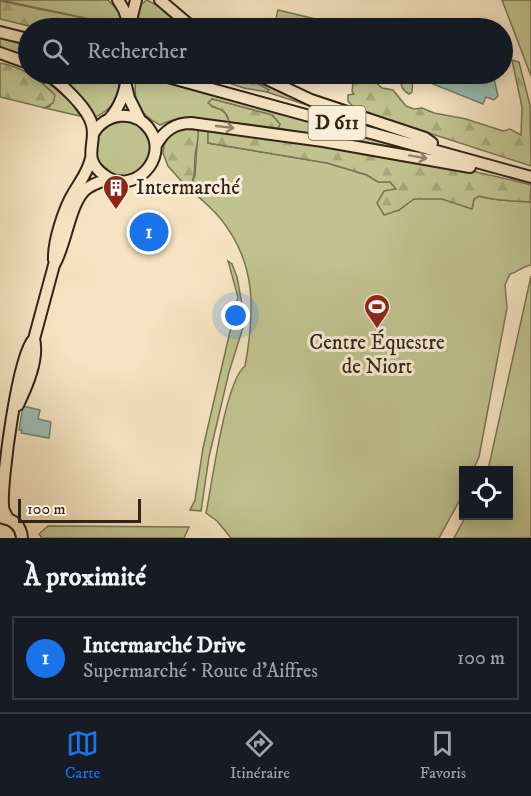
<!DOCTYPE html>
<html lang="fr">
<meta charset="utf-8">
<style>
:root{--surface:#171b24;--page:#242831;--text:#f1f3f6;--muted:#9ea1a6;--line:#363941;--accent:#1a73e8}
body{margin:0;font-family:"IM FELL DW Pica",serif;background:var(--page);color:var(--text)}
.controls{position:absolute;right:18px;bottom:18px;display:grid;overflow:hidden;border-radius:0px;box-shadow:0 3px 15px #0003}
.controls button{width:54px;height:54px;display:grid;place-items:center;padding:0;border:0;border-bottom:2px solid var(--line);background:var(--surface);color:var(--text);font:30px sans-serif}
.scale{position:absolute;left:18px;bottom:15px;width:123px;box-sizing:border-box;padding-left:6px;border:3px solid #322416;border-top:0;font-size:16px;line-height:21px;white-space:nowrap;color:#322416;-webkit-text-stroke:4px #f8edd7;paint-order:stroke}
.you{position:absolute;left:236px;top:316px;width:21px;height:21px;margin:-15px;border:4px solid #fff;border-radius:50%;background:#1a73e8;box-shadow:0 0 0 9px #1a73e833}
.badge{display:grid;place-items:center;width:39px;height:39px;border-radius:50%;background:var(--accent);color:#fff;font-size:20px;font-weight:700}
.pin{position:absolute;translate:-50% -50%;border:3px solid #fff;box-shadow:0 2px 6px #0006}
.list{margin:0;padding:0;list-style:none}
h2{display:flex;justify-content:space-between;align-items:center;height:78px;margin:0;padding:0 24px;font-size:26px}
h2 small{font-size:20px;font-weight:400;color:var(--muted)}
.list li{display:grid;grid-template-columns:39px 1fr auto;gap:18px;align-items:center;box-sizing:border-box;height:84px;margin:0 12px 12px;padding:0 12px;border:2px solid var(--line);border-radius:0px}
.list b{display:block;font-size:22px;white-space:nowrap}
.list p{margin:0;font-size:20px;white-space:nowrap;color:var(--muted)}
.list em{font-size:20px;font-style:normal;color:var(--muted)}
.icon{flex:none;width:33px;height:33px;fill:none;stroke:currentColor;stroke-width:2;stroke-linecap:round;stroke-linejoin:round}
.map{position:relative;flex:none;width:531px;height:538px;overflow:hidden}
.search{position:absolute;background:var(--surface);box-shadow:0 3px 15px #0003;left:18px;right:18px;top:18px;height:66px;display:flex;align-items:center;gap:15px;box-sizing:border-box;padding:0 21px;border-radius:33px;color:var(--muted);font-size:22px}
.sheet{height:174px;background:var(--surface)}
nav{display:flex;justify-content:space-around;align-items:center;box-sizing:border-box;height:84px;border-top:2px solid var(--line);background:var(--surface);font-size:16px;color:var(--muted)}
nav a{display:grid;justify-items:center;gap:3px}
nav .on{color:var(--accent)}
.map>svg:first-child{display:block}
</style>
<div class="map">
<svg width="531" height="538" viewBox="0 0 531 538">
<defs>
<pattern id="forest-firs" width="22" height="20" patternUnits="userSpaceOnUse" patternTransform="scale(1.5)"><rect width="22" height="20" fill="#c0c390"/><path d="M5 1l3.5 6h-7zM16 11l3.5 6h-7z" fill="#a5a77b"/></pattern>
</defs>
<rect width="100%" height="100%" fill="#f5e3c1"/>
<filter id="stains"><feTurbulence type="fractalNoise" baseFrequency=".00333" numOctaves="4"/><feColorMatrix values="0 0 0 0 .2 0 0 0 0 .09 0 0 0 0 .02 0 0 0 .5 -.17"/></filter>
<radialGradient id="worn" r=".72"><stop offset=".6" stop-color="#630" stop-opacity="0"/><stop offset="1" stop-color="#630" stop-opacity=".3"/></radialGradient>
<path fill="#c0c390" stroke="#797453" stroke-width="1.5" d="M 0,0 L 108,0 L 119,11 L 123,26 Z
M 147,0 L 160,7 L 188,28 L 136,28 L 139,6 Z
M 502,0 L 531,0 L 531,76 Z
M 0,37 L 28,45 L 28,59 L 0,50 Z
M 29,74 L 39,75 L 71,102 L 80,116 L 45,108 L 50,106 L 44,84 Z
M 53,74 L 120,74 C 119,97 116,107 94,118 Z
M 136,74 L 414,150 L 406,151 L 278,128 L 280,124 L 272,115 L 212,99 L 212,107 C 221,108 227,112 229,122 C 205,120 182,114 160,125 C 135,112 133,100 136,74 Z
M 241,74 L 248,74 L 272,87 L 329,110 L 328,112 L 267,92 L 268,90 Z
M95 148a28 28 0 1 1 56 0a28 28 0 1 1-56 0Z
M 198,130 L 208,131 L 208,143 L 327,163 L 367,175 L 378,182 L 390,182 L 397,189 L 399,210 C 404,206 409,200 415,199 C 433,193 455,203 472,209 L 474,199 L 479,196 C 496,201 513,201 531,202 L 531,265 C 523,266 518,272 510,274 L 505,285 L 507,308 L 479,457 L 473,470 L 464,470 L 463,494 L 439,538 L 231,538 L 217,521 L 206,513 C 212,485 225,381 245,366 C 255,312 257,263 220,218 C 209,205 195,194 183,183 L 192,182 L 195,176 Z
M 228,261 L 232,264 L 237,277 L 245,321 L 229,372 L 209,457 L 201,511 L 190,510 L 195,500 L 203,448 L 238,297 Z
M 531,276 L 531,538 L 454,538 L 466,516 L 508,516 L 508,470 L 488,470 Z
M 48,526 L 189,527 L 184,538 L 42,538 L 39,534 Z"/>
<path fill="url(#forest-firs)" stroke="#797453" stroke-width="1.5" d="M 0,1 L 123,26 L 123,28 L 37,28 L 0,19 Z
M 278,10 L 332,23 L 337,28 L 274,28 Z
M 512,60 L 519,62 L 530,105 L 531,166 L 355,109 L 348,101 L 348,95 L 354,94 L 352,91 L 353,84 L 344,79 L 350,74 L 368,74 L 369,81 L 373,80 L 382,88 L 393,90 L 406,106 L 414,109 L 422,108 L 434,113 L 466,119 L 503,131 L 510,129 L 521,135 L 522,107 Z
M 0,63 C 23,67 39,79 55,95 L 53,103 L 45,108 L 0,97 Z
M 217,74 L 241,74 L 269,90 L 267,92 L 244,88 L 219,80 Z
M 396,74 L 413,74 L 412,92 L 409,94 C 401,89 401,86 401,78 Z
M 212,99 L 272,115 L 280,124 L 278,128 L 229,122 C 226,106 216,111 208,103 Z
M 184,129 L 198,130 C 199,140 196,147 195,156 C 194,165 196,173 192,182 L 183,183 L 168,166 L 163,153 C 164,141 170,131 184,129 Z
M 208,131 C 315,141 426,158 531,185 L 530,202 C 511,200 498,202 479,196 L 474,199 L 472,209 L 442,199 L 414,199 L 399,210 L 384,215 L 377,203 L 384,191 L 396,189 L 390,182 L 378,182 L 367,175 L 327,163 L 208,143 Z"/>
<path fill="#9cbeb0" stroke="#728072" stroke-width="1.5" d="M 417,74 L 493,74 L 498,96 L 494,100 L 486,97 L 483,104 L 418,78 Z
M 23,406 L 40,410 L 38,419 L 51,422 L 49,438 L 21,433 L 22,430 L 19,430 Z"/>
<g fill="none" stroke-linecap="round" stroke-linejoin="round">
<defs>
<path id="major" d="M 118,0 L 124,10 L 129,24
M 160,0 L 193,28
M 129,28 L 136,0
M 0,32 L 28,39
M 0,53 L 28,63
M 47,74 C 61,83 88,108 92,125 C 97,144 81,158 104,175 C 132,197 170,159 150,130 C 135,108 105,113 93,134
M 157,74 L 531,177
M 256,74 L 311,100 L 425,138 L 432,143
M 126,86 L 129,98 L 140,120
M 110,118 C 121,105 126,91 127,74
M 156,145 C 164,131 174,123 191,123 L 323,141 L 470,167
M 54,260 C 53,242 64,208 74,192 C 81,180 88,172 91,158
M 18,405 C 27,386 39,359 34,339
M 3,518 C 15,520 21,527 22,538
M 8,519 C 6,514 3,511 3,506 C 1,482 18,353 34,339 L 54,265 C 66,245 69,207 84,191 C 91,184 100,182 109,179"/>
</defs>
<use href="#major" stroke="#322416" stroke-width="14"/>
<use href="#major" stroke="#f5e3c1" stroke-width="10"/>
</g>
<defs><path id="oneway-shaft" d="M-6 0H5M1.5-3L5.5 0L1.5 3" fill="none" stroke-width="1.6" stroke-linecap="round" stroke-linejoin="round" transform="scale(1.5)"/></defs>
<g stroke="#94846c">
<use href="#oneway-shaft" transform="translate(225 127) rotate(6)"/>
<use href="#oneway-shaft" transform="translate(418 157) rotate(10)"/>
</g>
<defs>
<symbol id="building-pin" viewBox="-11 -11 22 30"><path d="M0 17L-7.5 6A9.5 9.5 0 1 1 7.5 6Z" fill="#8f2418" stroke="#f8edd7"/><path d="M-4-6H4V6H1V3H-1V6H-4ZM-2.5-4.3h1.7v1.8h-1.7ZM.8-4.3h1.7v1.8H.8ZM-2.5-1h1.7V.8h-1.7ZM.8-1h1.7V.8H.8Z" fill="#fff"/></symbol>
<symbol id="stadium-pin" viewBox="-11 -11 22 30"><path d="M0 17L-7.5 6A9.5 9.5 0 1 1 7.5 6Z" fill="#8f2418" stroke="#f8edd7"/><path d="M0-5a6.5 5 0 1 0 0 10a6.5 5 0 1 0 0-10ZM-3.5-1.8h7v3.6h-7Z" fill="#fff"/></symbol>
</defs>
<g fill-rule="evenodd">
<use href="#building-pin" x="101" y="173" width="30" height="40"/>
<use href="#stadium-pin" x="362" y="292" width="30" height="40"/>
</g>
<g text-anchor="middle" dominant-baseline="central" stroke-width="6" stroke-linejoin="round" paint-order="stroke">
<rect fill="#f8edd7" stroke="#6d6050" stroke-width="1.5" x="308.5" y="106" width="57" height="34" rx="4.5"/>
<g font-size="20" font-weight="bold" fill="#322416">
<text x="337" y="123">D 611</text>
</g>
<g font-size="21" fill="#322416" stroke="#f8edd7" text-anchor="start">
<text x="136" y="188">Intermarché</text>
<text x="377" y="343" text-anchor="middle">Centre Équestre<tspan x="377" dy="24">de Niort</tspan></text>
</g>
</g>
<rect width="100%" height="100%" filter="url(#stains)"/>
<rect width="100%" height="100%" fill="url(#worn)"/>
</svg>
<div class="controls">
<button><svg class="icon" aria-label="locate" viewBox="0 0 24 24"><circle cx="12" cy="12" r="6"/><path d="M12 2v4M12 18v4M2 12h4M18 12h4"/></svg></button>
</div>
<div class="scale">100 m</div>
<div class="you"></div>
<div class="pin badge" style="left:149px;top:232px">1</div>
<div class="search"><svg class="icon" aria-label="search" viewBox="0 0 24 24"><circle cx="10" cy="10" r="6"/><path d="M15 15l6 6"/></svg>Rechercher</div>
</div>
<section class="sheet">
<h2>À proximité<small></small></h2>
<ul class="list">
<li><span class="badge">1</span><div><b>Intermarché Drive</b><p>Supermarché · Route d'Aiffres</p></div><em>100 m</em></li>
</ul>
</section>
<nav>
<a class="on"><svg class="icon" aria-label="map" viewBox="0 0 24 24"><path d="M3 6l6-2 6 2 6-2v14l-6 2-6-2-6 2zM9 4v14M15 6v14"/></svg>Carte</a>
<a><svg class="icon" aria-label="directions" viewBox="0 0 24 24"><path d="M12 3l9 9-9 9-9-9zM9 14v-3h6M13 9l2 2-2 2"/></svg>Itinéraire</a>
<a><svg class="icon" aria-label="saved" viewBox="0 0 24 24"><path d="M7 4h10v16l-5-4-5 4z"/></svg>Favoris</a>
</nav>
